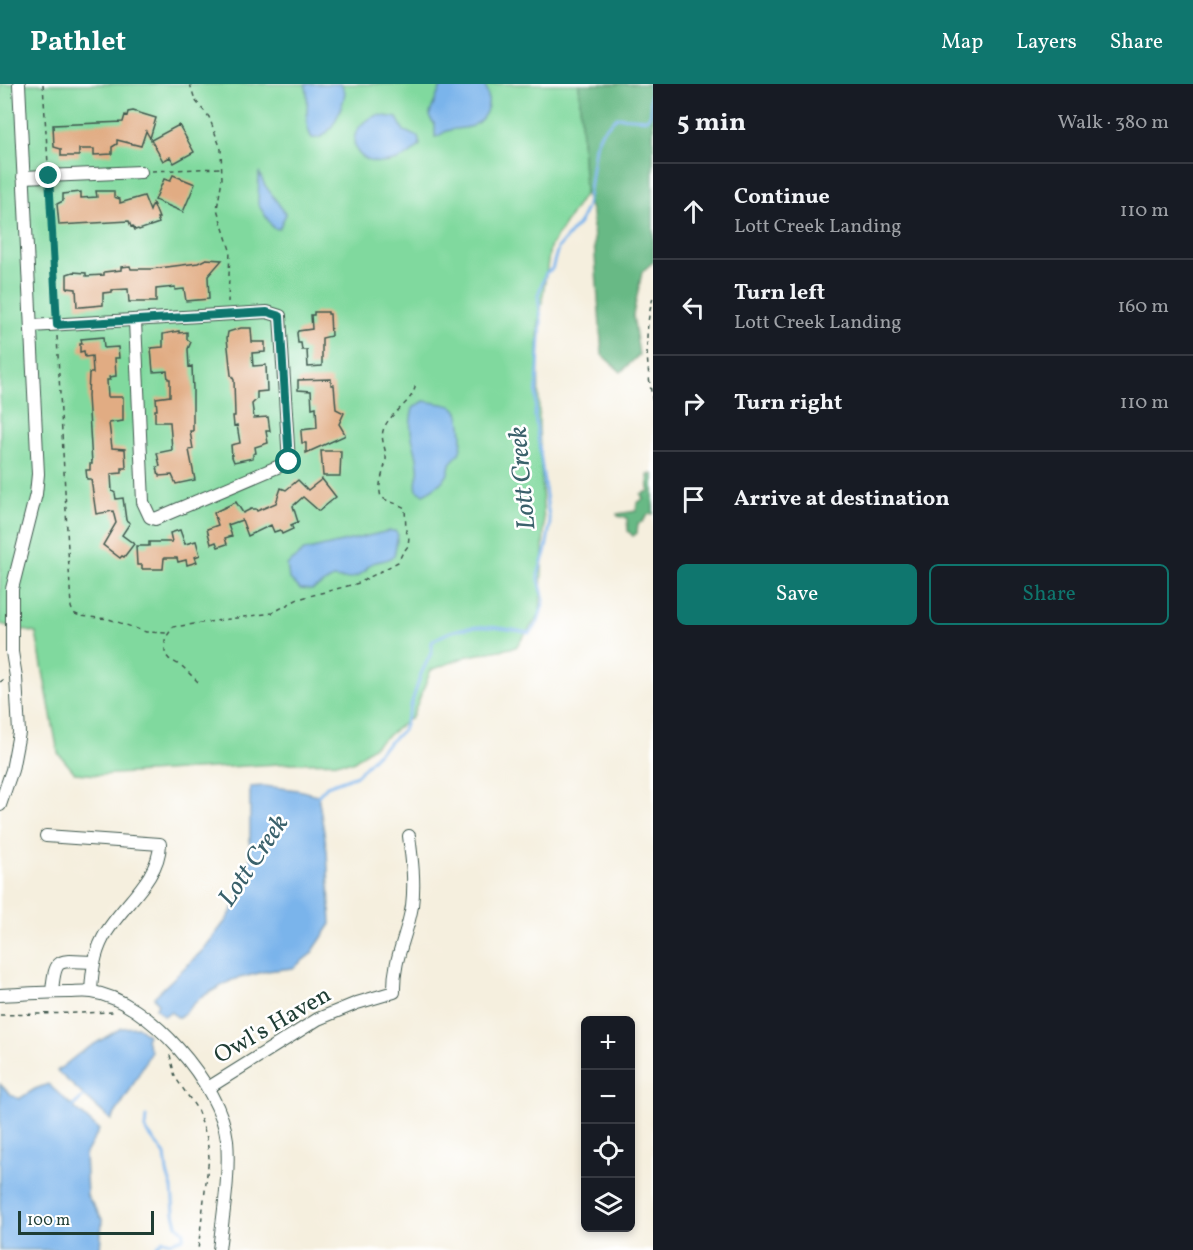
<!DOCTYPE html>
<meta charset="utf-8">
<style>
:root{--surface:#171b24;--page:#242831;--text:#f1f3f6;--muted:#9ea1a6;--line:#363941;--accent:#0f766e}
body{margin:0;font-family:Vollkorn,serif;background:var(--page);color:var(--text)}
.controls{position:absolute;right:18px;bottom:18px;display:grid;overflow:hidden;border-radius:9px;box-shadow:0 3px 9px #0003}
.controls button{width:54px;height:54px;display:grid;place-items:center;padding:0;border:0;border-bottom:2px solid var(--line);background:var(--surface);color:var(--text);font:30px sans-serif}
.scale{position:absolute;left:18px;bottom:15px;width:136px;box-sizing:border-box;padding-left:6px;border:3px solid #1f3d34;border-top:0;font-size:16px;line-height:21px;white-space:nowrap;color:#1f3d34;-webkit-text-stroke:4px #fff;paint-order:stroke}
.stop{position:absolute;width:18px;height:18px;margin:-14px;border:4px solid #0f766e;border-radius:50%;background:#fff}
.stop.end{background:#0f766e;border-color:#fff;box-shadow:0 2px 6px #0008}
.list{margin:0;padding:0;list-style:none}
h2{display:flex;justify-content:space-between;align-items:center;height:78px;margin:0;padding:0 24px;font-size:26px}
h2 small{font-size:20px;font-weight:400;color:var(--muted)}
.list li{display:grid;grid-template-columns:39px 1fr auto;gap:18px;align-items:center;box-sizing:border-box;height:96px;padding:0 24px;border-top:2px solid var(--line)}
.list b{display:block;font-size:22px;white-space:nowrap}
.list p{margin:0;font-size:20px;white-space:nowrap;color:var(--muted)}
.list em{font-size:20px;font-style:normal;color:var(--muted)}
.actions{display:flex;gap:12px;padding:18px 24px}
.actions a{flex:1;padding:14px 0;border:2px solid var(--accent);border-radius:9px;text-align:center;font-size:21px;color:var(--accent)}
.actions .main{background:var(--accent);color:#fff}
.icon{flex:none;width:33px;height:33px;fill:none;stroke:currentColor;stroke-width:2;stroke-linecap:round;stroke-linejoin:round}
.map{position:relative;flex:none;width:653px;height:1166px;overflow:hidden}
header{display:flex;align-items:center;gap:36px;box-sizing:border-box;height:84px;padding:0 30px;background:var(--accent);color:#fff}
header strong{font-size:28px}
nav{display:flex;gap:33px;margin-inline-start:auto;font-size:21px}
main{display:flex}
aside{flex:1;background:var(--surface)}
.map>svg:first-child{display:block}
</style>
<header>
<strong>Pathlet</strong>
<nav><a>Map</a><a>Layers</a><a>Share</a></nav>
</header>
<main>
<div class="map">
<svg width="653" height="1166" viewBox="0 0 653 1166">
<rect width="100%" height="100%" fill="#fff"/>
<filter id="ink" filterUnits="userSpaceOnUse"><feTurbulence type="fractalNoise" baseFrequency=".0167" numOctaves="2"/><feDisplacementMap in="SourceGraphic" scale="12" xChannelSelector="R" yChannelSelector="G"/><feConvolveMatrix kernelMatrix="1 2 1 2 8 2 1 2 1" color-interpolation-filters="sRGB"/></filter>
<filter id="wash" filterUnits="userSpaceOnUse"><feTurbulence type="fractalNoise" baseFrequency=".008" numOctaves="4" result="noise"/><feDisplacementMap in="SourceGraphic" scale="24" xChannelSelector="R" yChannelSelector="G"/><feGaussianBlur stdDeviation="1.35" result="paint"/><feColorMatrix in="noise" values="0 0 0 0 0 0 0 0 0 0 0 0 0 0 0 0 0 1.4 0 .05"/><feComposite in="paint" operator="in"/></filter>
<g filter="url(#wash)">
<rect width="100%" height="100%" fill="#f5efde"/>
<path fill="#80d99e" stroke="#508b69" stroke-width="1.5" d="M 0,0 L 579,0 L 585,109 L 550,163 L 538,245 L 539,344 L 544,443 L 540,530 L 516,563 L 468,572 L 431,586 L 412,633 L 353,678 L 294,679 L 99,691 L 75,689 L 58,669 L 36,549 L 0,540 Z"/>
<path fill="#68b985" stroke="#447b5c" stroke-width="1.5" d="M 579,0 L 653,0 L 653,178 L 642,188 L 633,231 L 639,271 L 621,288 L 602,271 L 592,129 L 585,109 Z
M 653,390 L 653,430 L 649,430 L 642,438 L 638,439 L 637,449 L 633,452 L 628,447 L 627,434 L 618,432 L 617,430 L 636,427 L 637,419 L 643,415 L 641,410 L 649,407 L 648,391 Z"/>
<path fill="#7ab4eb" stroke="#4c7890" stroke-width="1.5" d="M 305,0 L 341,0 L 345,8 C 343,23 330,58 312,54 C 301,37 312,17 305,0 Z
M 442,0 L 484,0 C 492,15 489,34 472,42 C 464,45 455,44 447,47 C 442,49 440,52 435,53 L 435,41 L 430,34 L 430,29 Z
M 378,31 L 397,34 L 404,47 L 418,53 L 420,61 C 413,69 407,73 397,76 C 353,90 337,45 378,31 Z
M 259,88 L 264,100 L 286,130 L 279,145 L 273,144 L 258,120 Z
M 424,317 C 432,319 451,320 455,324 C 462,330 464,361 459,369 C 457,374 452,375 450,380 C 449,385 449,389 446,393 C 440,400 432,406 423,410 L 417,406 C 414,395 420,391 418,382 C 416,359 406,350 413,324 Z
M 389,447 L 395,447 L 398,451 L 394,472 C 387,478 378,476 371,480 C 368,481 367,485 365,487 C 354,496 345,496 333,494 L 312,506 L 300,505 L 289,494 L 287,481 L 304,467 Z
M 264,702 L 298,706 L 318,711 L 327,767 L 331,840 L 311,870 L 293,884 L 267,887 L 232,896 L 201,913 L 179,934 L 170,928 L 164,932 L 156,924 L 158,919 L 154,913 L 203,866 L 227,835 L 244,806 L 250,776 L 250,703 Z
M 138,943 L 148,951 L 146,956 L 151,967 L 129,1008 L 111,1036 L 57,987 L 81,968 L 121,944 Z
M 0,1000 L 11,1011 L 19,1015 L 35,1005 L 48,1000 L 99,1046 L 85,1071 L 87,1112 L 102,1135 L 100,1166 L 0,1166 Z"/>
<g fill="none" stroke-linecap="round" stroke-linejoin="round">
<path stroke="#7ab4eb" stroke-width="3" d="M 316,714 L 327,702 L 357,691 L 380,667 L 403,646 L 421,590 L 432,567 L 432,558 C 459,537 498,542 529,549 L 538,538 L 544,516 L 538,491 L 546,465 L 550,441 L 535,332 L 541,237 L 538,211 L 546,189 L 552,185 L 558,164 L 580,138 L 587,121 L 595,62 L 602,47 L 617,33 L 647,35 L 651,29 L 650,0
M 71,1024 L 86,1010
M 146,1033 L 145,1045 L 165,1071 L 167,1089 L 172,1104 L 174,1129 L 177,1141 L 184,1148 L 183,1154 L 171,1158 L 163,1156 L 153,1166"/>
</g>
<g id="blocks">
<path fill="#e1ac83" d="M 133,27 L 156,34 L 150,54 L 146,47 L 141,62 L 117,56 L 117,60 L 112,63 L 112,70 L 94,71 L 94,65 L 79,65 L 79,72 L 61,72 L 61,65 L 54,63 L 53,41 L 123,38 L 125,31 L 127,32 L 128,28 Z
M 179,41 L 194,68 L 174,79 L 170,73 L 163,77 L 151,56 Z
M 173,91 L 195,100 L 183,128 L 155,116 L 164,95 L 170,97 Z
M 96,107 L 114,107 L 114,113 L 120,115 L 120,119 L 144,112 L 150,127 L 153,119 L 159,134 L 157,134 L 159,139 L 139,146 L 138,145 L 135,146 L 133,142 L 131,143 L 129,137 L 59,141 L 57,120 L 63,117 L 63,110 L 81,108 L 81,114 L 97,113 Z
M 206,175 L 222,176 L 208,192 L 209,215 L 186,217 L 184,205 L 175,206 L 175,203 L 156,205 L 156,218 L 129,218 L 128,205 L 112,206 L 112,208 L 103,209 L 103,221 L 81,223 L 77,223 L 76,205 L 67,204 L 67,190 L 73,188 L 86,189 L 86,192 L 104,191 L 104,188 L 121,186 L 121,183 L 130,182 L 131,185 L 151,185 L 198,179 Z
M 314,228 L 328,228 L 328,230 L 330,230 L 331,252 L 322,254 L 322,282 L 308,283 L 307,266 L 302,266 L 301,259 L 298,259 L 297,249 L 298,247 L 312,245 L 311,231 L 314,231 Z
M 241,244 L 251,244 L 252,258 L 265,258 L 265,268 L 252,269 L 253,282 L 266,281 L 267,307 L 257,308 L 257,315 L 252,320 L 254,334 L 268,333 L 270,347 L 266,347 L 268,359 L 255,363 L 256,369 L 253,370 L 253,374 L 234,378 L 232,373 L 231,361 L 240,359 L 237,341 L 234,342 L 233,332 L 235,332 L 234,296 L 231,291 L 227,254 L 228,248 Z
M 179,247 L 179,249 L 187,248 L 187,255 L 191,258 L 188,265 L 189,283 L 192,282 L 193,306 L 193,347 L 190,347 L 193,365 L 189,366 L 195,396 L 176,400 L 172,391 L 159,392 L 157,383 L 160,382 L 157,369 L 172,366 L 170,338 L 155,338 L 155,326 L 157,326 L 156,314 L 170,312 L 170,295 L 168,295 L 167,287 L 153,288 L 151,264 L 163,263 L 163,250 Z
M 103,253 L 104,264 L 118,263 L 119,274 L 115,274 L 116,292 L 109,293 L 110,296 L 107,296 L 108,313 L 123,313 L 123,337 L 109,339 L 112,364 L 125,365 L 126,384 L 122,384 L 122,389 L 111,390 L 112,407 L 115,409 L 116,415 L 123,414 L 126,436 L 130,439 L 122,451 L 134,460 L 124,473 L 122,472 L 120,474 L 103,461 L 116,439 L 113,427 L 96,430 L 91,395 L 87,395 L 86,386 L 90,386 L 90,380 L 92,380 L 88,312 L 89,289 L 93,289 L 92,272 L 85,273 L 84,267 L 80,268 L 80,260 L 82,260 L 81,255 Z
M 331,295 L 331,301 L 334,301 L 336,325 L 344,329 L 339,340 L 345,350 L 344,352 L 306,369 L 306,359 L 302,359 L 301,348 L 301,346 L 317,344 L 316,323 L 312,324 L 311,307 L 298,306 L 298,296 Z
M 321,367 L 341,367 L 340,392 L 323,392 Z
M 322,395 L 336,413 L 319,427 L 303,413 L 293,422 L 298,438 L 291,441 L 293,445 L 282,450 L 280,446 L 274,448 L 271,441 L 248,452 L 242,436 L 228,441 L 232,452 L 225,454 L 227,460 L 218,463 L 216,458 L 211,460 L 207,445 L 218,441 L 214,429 L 217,427 L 236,418 L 243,429 L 251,425 L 256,425 L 257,427 L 276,419 L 281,404 L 286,406 L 298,396 L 308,406 Z
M 180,446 L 185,460 L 196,457 L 200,471 L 195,473 L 197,478 L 187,481 L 186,476 L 178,478 L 177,474 L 164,474 L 163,485 L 142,485 L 142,481 L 137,481 L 136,462 L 149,462 L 149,458 L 172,458 L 170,449 Z"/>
</g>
</g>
<g filter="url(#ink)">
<use href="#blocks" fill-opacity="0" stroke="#3f584e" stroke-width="1.5"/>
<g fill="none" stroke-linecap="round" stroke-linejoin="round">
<defs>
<path id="minor" d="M 23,93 L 141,88
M 31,242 L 267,228 L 280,232 L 289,378 L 155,435 L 150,433 L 143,418 L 135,237
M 0,721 L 12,686 L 19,649 L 16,593 L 12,568 L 12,505 L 36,410 L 38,390 L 19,0
M 46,752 L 160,760 C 159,797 120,822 103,854 C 94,871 92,888 91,908
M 52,908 C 55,871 59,877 93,878
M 0,911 C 23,910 46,908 69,908 C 76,908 84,907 92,908 C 148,916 221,1001 227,1056 C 230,1092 223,1130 219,1166
M 208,1004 L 318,935 L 357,919 L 394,908 C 393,874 407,853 412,822 C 415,798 412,775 409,752"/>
</defs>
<use href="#minor" stroke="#3f584e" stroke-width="14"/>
<path stroke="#3f584e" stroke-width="1.5" stroke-dasharray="4.5 4.5" stroke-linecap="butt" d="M 43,0 L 48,80
M 190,0 L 195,16 L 209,33 L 221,65 L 222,95 L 217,125 L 230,166 L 228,218
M 152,87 L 220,84
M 50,103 L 56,230
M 653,214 C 643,248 647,284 653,319
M 57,252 L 71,523 L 73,529 L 80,532 L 109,535 L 146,548 L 168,549
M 0,598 L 6,594
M 198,598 L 183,583 L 169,575 L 165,570 L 165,555 L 173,543 L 272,529 L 298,515 L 359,499 L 398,478 L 402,470 L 408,462 L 409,453 L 406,447 L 405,424 C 397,419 388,418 381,413 C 377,399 384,389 386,376 C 387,365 379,355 384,344 C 392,326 413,320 416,299
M 0,931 L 116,928
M 170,971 L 175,993 L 197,1025 L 207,1054 L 209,1073 L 198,1166"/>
<use href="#minor" stroke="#fff" stroke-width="12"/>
</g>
</g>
<g fill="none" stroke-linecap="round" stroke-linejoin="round" filter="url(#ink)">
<path stroke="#0f766e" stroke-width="8" d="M 49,92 L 57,241 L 267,228 L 280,232 L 289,378"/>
</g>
<g text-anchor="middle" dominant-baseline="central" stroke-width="5" stroke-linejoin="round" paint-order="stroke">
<g font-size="24" fill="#1f3d34" stroke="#fff">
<text transform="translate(273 942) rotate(-30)">Owl's Haven</text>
</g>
<g font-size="26" font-style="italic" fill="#3a616b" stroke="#fff">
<text transform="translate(523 394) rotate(-95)">Lott Creek</text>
<text transform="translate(254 777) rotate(-56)">Lott Creek</text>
</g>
</g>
</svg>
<div class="controls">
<button>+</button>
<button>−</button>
<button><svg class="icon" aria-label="locate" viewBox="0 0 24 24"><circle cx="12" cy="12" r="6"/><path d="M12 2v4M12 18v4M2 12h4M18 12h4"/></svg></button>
<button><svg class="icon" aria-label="layers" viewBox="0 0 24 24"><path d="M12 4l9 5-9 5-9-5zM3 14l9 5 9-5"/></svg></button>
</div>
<div class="scale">100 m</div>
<div class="stop" style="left:289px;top:378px"></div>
<div class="stop end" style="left:49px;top:92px"></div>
</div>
<aside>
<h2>5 min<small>Walk · 380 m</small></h2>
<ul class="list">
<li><svg class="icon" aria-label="ahead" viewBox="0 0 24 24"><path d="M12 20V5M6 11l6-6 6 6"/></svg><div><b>Continue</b><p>Lott Creek Landing</p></div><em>110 m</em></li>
<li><svg class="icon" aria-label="left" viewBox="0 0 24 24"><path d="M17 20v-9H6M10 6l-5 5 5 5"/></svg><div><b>Turn left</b><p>Lott Creek Landing</p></div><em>160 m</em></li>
<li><svg class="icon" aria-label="right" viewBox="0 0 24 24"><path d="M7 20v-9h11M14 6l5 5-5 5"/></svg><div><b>Turn right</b></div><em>110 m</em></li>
<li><svg class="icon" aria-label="arrive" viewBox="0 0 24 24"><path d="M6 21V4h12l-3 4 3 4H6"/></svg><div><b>Arrive at destination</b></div></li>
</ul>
<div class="actions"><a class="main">Save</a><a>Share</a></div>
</aside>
</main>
